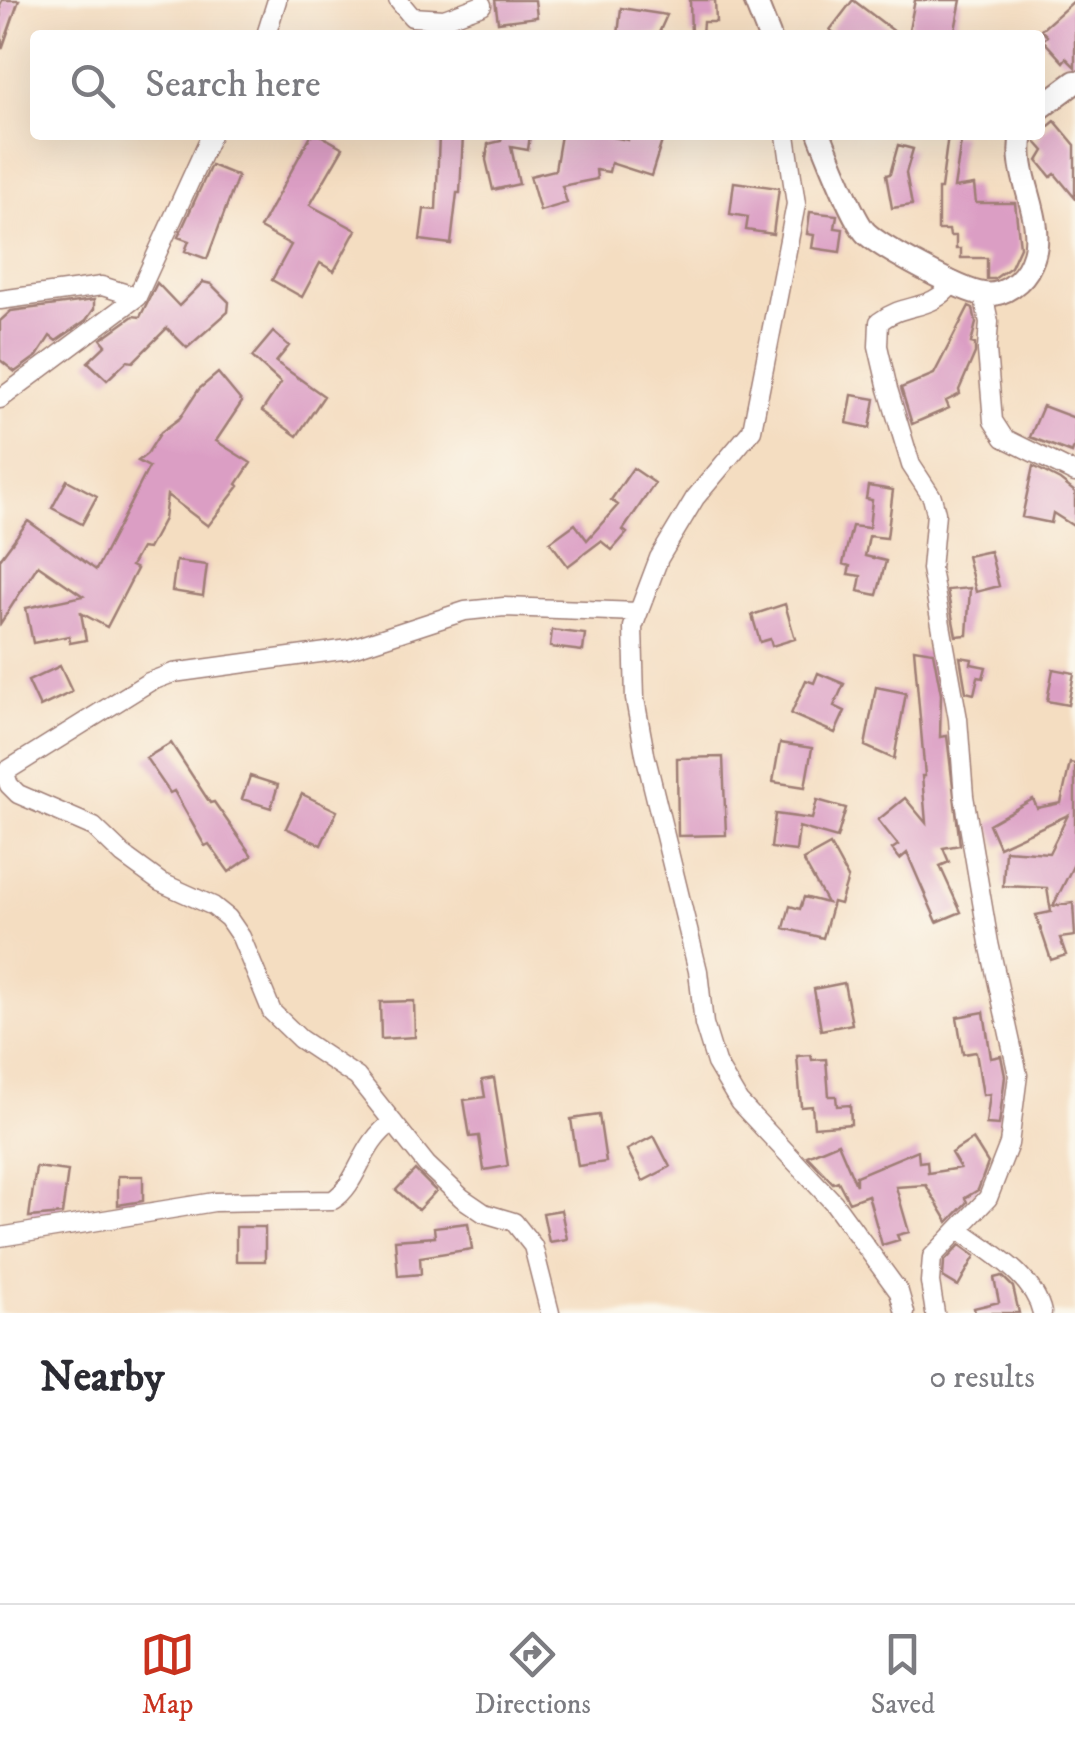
<!DOCTYPE html>
<style>
:root{--surface:#fff;--page:#f7f7f7;--text:#2b2b33;--muted:#7c7c81;--line:#e1e1e2;--accent:#c8321e}
body{margin:0;font-family:"IM FELL DW Pica",serif;background:var(--page);color:var(--text)}
.list{margin:0;padding:0;list-style:none}
h2{display:flex;justify-content:space-between;align-items:center;height:130px;margin:0;padding:0 40px;font-size:42px}
h2 small{font-size:32px;font-weight:400;color:var(--muted)}
.icon{flex:none;width:55px;height:55px;fill:none;stroke:currentColor;stroke-width:2;stroke-linecap:round;stroke-linejoin:round}
.map{position:relative;flex:none;width:1075px;height:1313px;overflow:hidden}
.search{position:absolute;background:var(--surface);box-shadow:0 10px 40px #0002;left:30px;right:30px;top:30px;height:110px;display:flex;align-items:center;gap:25px;box-sizing:border-box;padding:0 35px;border-radius:10px;color:var(--muted);font-size:38px}
.sheet{height:290px;background:var(--surface)}
nav{display:flex;justify-content:space-around;align-items:center;box-sizing:border-box;height:140px;border-top:2px solid var(--line);background:var(--surface);font-size:28px;color:var(--muted)}
nav a{display:grid;justify-items:center;gap:5px}
nav .on{color:var(--accent)}
.map>svg:first-child{display:block}
</style>
<div class="map">
<svg width="1075" height="1313" viewBox="0 0 1075 1313">
<rect width="100%" height="100%" fill="#fbf7ec"/>
<filter id="ink" filterUnits="userSpaceOnUse"><feTurbulence type="fractalNoise" baseFrequency=".01" numOctaves="2"/><feDisplacementMap in="SourceGraphic" scale="20" xChannelSelector="R" yChannelSelector="G"/><feConvolveMatrix kernelMatrix="1 2 1 2 8 2 1 2 1" color-interpolation-filters="sRGB"/></filter>
<filter id="wash" filterUnits="userSpaceOnUse"><feTurbulence type="fractalNoise" baseFrequency=".0048" numOctaves="4" result="noise"/><feDisplacementMap in="SourceGraphic" scale="40" xChannelSelector="R" yChannelSelector="G"/><feGaussianBlur stdDeviation="2.25" result="paint"/><feColorMatrix in="noise" values="0 0 0 0 0 0 0 0 0 0 0 0 0 0 0 0 0 1.4 0 .05"/><feComposite in="paint" operator="in"/></filter>
<g filter="url(#wash)">
<rect width="100%" height="100%" fill="#f4ddc1"/>
<g id="blocks">
<path fill="#db9ec4" d="M 2,0 L 19,0 L 2,49 L 0,6 Z
M 495,0 L 535,0 L 537,17 L 498,22 Z
M 690,0 L 715,0 L 716,22 L 703,22 L 702,35 L 691,35 Z
M 853,0 L 899,35 L 837,35 L 830,30 Z
M 915,0 L 961,0 L 954,35 L 908,35 Z
M 1075,0 L 1075,67 L 1066,58 L 1063,62 L 1043,40 L 1047,36 L 1041,30 Z
M 621,8 L 667,15 L 658,35 L 618,35 Z
M 1055,121 L 1075,145 L 1075,198 L 1055,174 L 1051,177 L 1038,161 L 1044,151 L 1036,142 L 1041,138 L 1038,135 Z
M 311,135 L 320,135 L 343,148 L 310,205 L 356,230 L 334,271 L 320,263 L 302,297 L 272,280 L 291,245 L 260,228 Z
M 439,135 L 463,135 L 460,193 L 457,193 L 451,244 L 420,240 L 424,209 L 436,210 Z
M 502,135 L 530,135 L 528,150 L 511,147 L 519,184 L 493,190 L 486,160 L 488,144 L 501,141 Z
M 561,135 L 602,135 L 628,140 L 629,135 L 664,135 L 651,176 L 611,163 L 609,172 L 596,170 L 597,179 L 562,186 L 567,203 L 540,211 L 530,176 L 555,170 Z
M 948,135 L 962,135 L 954,188 L 974,185 L 976,203 L 1015,203 L 1020,247 L 1011,267 L 994,279 L 987,279 L 987,258 L 961,258 L 961,249 L 956,249 L 956,236 L 950,236 L 949,230 L 938,230 L 938,189 L 941,189 Z
M 898,145 L 913,149 L 906,173 L 912,205 L 892,208 L 886,175 L 890,174 Z
M 211,165 L 238,176 L 207,259 L 185,251 L 189,241 L 178,237 Z
M 734,182 L 779,188 L 773,234 L 746,230 L 748,217 L 730,214 Z
M 810,212 L 837,215 L 835,228 L 843,229 L 840,252 L 812,248 L 814,235 L 807,234 Z
M 203,282 L 211,284 L 229,302 L 228,312 L 187,348 L 167,328 L 133,362 L 127,361 L 107,380 L 88,362 L 106,345 L 101,339 L 133,316 L 140,317 L 157,283 L 179,306 Z
M 94,300 L 94,309 L 86,320 L 56,341 L 50,336 L 37,356 L 15,372 L 0,360 L 0,321 L 11,311 Z
M 969,306 L 973,308 L 976,323 L 971,343 L 975,344 L 975,353 L 959,390 L 960,394 L 946,401 L 949,408 L 912,424 L 901,388 L 934,374 Z
M 273,332 L 289,346 L 276,362 L 324,396 L 297,436 L 262,411 L 281,383 L 252,357 Z
M 218,373 L 242,402 L 216,441 L 251,463 L 237,484 L 239,486 L 208,526 L 167,495 L 164,519 L 148,549 L 141,548 L 131,566 L 137,569 L 107,627 L 81,613 L 86,640 L 70,643 L 69,636 L 33,643 L 26,608 L 83,596 L 38,565 L 0,624 L 0,559 L 28,521 L 96,570 L 149,467 L 138,461 L 147,454 L 161,432 L 180,418 L 199,389 Z
M 852,395 L 875,399 L 870,428 L 847,423 Z
M 1043,406 L 1075,418 L 1075,444 L 1072,453 L 1030,437 Z
M 1033,466 L 1060,480 L 1075,492 L 1075,527 L 1053,513 L 1051,523 L 1022,517 Z
M 633,468 L 655,483 L 623,530 L 627,533 L 612,550 L 601,541 L 568,566 L 550,542 L 575,524 L 587,540 L 618,505 L 611,500 Z
M 67,480 L 97,496 L 82,524 L 52,508 Z
M 868,486 L 893,490 L 887,538 L 869,536 L 865,556 L 886,561 L 877,595 L 858,591 L 861,576 L 848,574 L 850,566 L 843,564 L 852,526 L 869,528 L 872,500 L 866,499 Z
M 990,551 L 999,586 L 976,592 L 967,556 Z
M 176,561 L 207,565 L 203,596 L 172,591 Z
M 970,588 L 967,635 L 956,636 L 947,590 Z
M 785,604 L 795,639 L 772,646 L 770,639 L 760,642 L 752,615 Z
M 552,630 L 585,634 L 583,651 L 550,647 Z
M 914,649 L 933,652 L 941,694 L 940,737 L 947,736 L 960,845 L 943,848 L 949,862 L 940,866 L 961,912 L 937,922 L 907,853 L 900,859 L 892,849 L 898,845 L 878,820 L 905,798 L 926,823 L 922,776 L 925,776 Z
M 960,657 L 972,659 L 971,664 L 986,667 L 983,678 L 978,677 L 974,694 L 966,692 Z
M 60,666 L 72,692 L 40,707 L 28,681 Z
M 1053,669 L 1074,673 L 1068,705 L 1047,701 Z
M 818,673 L 844,684 L 834,706 L 845,711 L 835,733 L 791,714 L 806,680 L 814,683 Z
M 876,687 L 906,693 L 894,759 L 865,746 Z
M 171,743 L 210,803 L 214,802 L 252,856 L 229,872 L 209,844 L 205,846 L 174,791 L 170,793 L 146,758 Z
M 780,743 L 812,748 L 805,787 L 773,782 Z
M 723,757 L 726,835 L 678,836 L 677,758 Z
M 1070,763 L 1075,764 L 1075,862 L 1053,906 L 1073,903 L 1075,936 L 1060,938 L 1066,955 L 1051,960 L 1036,915 L 1051,912 L 1047,888 L 1003,886 L 1005,850 L 1049,853 L 1068,815 L 999,847 L 989,824 L 1033,799 L 1037,808 L 1061,803 Z
M 250,776 L 278,785 L 271,808 L 242,799 Z
M 302,794 L 337,811 L 321,845 L 286,828 Z
M 817,800 L 846,808 L 837,838 L 799,827 L 796,851 L 771,848 L 775,814 L 812,819 Z
M 830,845 L 848,878 L 840,904 L 833,902 L 823,938 L 784,928 L 790,906 L 800,909 L 804,897 L 827,903 L 803,860 Z
M 844,983 L 852,1024 L 821,1030 L 814,989 Z
M 414,1001 L 415,1037 L 381,1039 L 380,1002 Z
M 984,1012 L 991,1058 L 1001,1056 L 1005,1076 L 999,1125 L 986,1124 L 990,1094 L 983,1095 L 976,1052 L 963,1054 L 957,1017 Z
M 811,1055 L 812,1060 L 826,1059 L 829,1096 L 836,1096 L 837,1106 L 850,1105 L 851,1124 L 814,1127 L 812,1106 L 801,1107 L 797,1056 Z
M 494,1078 L 508,1166 L 484,1170 L 479,1136 L 470,1137 L 464,1100 L 485,1097 L 482,1080 Z
M 599,1115 L 606,1162 L 578,1166 L 571,1119 Z
M 654,1136 L 670,1167 L 643,1181 L 627,1150 Z
M 973,1139 L 988,1163 L 978,1190 L 965,1198 L 967,1202 L 948,1222 L 926,1185 L 896,1187 L 909,1232 L 897,1235 L 899,1240 L 882,1245 L 868,1195 L 849,1202 L 838,1181 L 833,1183 L 807,1156 L 838,1143 L 856,1185 L 856,1176 L 918,1150 L 919,1162 L 927,1161 L 928,1173 L 960,1168 L 951,1153 Z
M 36,1167 L 68,1171 L 62,1214 L 29,1217 Z
M 415,1170 L 436,1191 L 418,1210 L 396,1190 Z
M 118,1176 L 143,1176 L 143,1201 L 118,1205 Z
M 561,1210 L 567,1239 L 549,1242 L 543,1213 Z
M 468,1223 L 472,1249 L 420,1257 L 421,1274 L 398,1276 L 395,1240 L 435,1237 L 434,1227 Z
M 236,1227 L 265,1227 L 265,1261 L 236,1261 Z
M 960,1245 L 975,1256 L 958,1286 L 943,1277 L 944,1262 Z
M 1002,1276 L 1013,1287 L 1019,1313 L 975,1313 L 974,1308 L 999,1302 L 994,1278 Z"/>
</g>
</g>
<g filter="url(#ink)">
<use href="#blocks" fill-opacity="0" stroke="#9f7e76" stroke-width="2.5"/>
<g fill="none" stroke-linecap="round" stroke-linejoin="round">
<defs>
<path id="minor" d="M 398,0 L 412,17 L 444,19 L 482,5
M 266,35 L 277,0
M 786,135 L 796,204 L 752,430 L 695,498 L 659,558 L 633,627 L 635,699 L 645,754 L 698,971 L 704,1024 L 716,1063 L 739,1102 L 834,1203 L 899,1292 L 905,1313
M 983,294 L 989,322 L 987,350 L 993,421 L 1004,438 L 1075,473
M 0,300 L 102,286 L 137,297
M 0,399 L 137,297 L 211,135
M 5,774 L 9,785 L 18,794 L 94,827 L 123,855 L 160,882 L 213,906 L 228,918 L 241,937 L 272,1012 L 300,1039 L 357,1077 L 427,1165 L 462,1198 L 484,1213 L 514,1222 L 533,1246 L 550,1313
M 0,775 L 149,682 L 173,673 L 349,649 L 465,611 L 504,607 L 638,612
M 959,1229 C 988,1251 1034,1275 1042,1313
M 0,1237 L 214,1202 L 333,1200 C 360,1182 360,1144 393,1122
M 935,1313 L 930,1282 L 932,1257 L 988,1198 L 1009,1144 L 1018,1075 L 989,943 L 964,796 L 958,719 L 931,569 L 936,513 L 932,497 L 911,465 L 888,389 L 878,346 L 879,322 C 908,300 929,314 954,282 L 948,279"/>
<path id="tertiary" d="M 755,0 L 769,35
M 1040,108 L 1075,82
M 820,135 C 828,155 853,220 866,233 C 882,248 961,291 983,294 C 1003,297 1023,282 1031,263 C 1050,221 1012,178 1022,135"/>
</defs>
<use href="#minor" stroke="#9f7e76" stroke-width="21"/>
<use href="#tertiary" stroke="#9f7e76" stroke-width="26"/>
<use href="#minor" stroke="#fff" stroke-width="18"/>
<use href="#tertiary" stroke="#fff" stroke-width="22"/>
</g>
</g>
</svg>
<div class="search"><svg class="icon" aria-label="search" viewBox="0 0 24 24"><circle cx="10" cy="10" r="6"/><path d="M15 15l6 6"/></svg>Search here</div>
</div>
<section class="sheet">
<h2>Nearby<small>0 results</small></h2>
<ul class="list">
</ul>
</section>
<nav>
<a class="on"><svg class="icon" aria-label="map" viewBox="0 0 24 24"><path d="M3 6l6-2 6 2 6-2v14l-6 2-6-2-6 2zM9 4v14M15 6v14"/></svg>Map</a>
<a><svg class="icon" aria-label="directions" viewBox="0 0 24 24"><path d="M12 3l9 9-9 9-9-9zM9 14v-3h6M13 9l2 2-2 2"/></svg>Directions</a>
<a><svg class="icon" aria-label="saved" viewBox="0 0 24 24"><path d="M7 4h10v16l-5-4-5 4z"/></svg>Saved</a>
</nav>
